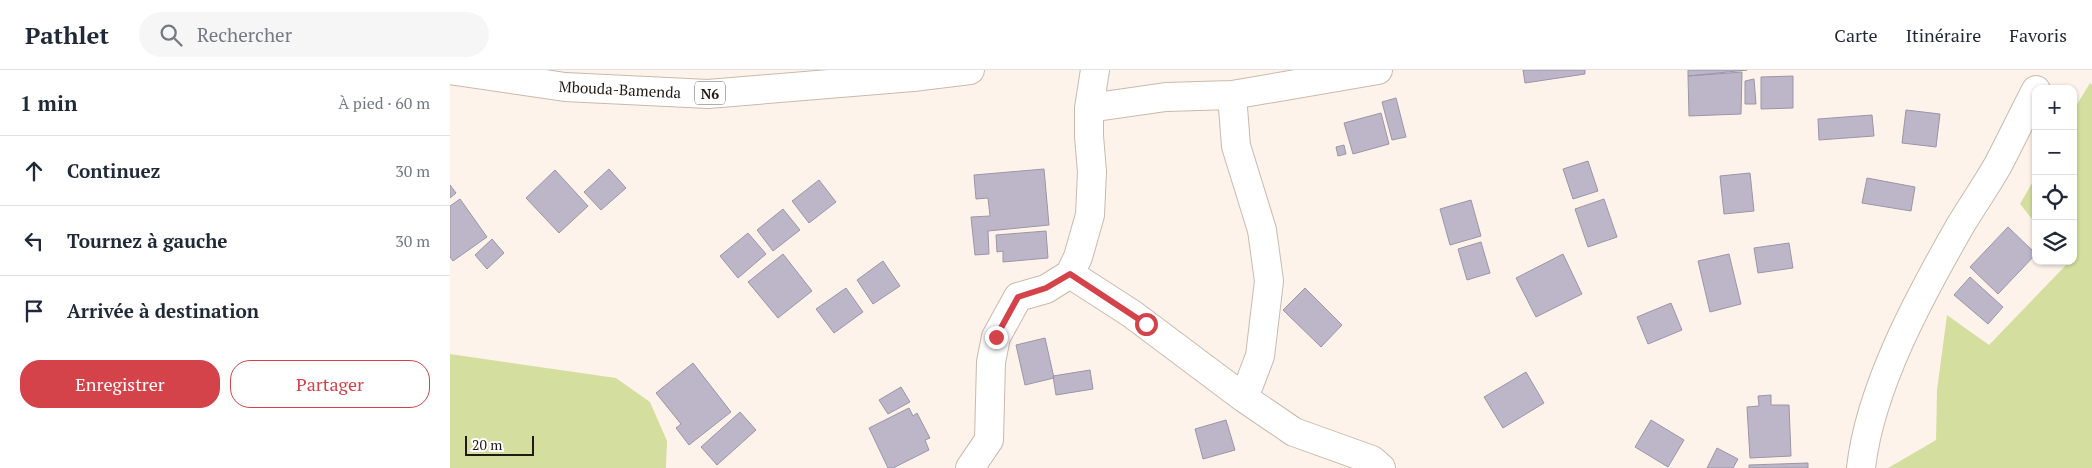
<!DOCTYPE html>
<html lang="fr">
<meta charset="utf-8">
<style>
:root{--surface:#fff;--page:#f6f6f7;--text:#1f2937;--muted:#747a83;--line:#e0e1e3;--accent:#d34349}
body{margin:0;font-family:"PT Serif",serif;background:var(--page);color:var(--text)}
.controls{position:absolute;right:15px;top:15px;display:grid;overflow:hidden;border-radius:10px;box-shadow:0 1px 4px #0004}
.controls button{width:45px;height:45px;display:grid;place-items:center;padding:0;border:0;border-bottom:1px solid var(--line);background:var(--surface);color:var(--text);font:25px sans-serif}
.scale{position:absolute;left:15px;bottom:12px;width:69px;box-sizing:border-box;padding-left:5px;border:2px solid #201a15;border-top:0;font-size:14px;line-height:18px;white-space:nowrap;color:#201a15;-webkit-text-stroke:4px #fff;paint-order:stroke}
.stop{position:absolute;width:15px;height:15px;margin:-11px;border:4px solid #d34349;border-radius:50%;background:#fff}
.stop.end{background:#d34349;border-color:#fff;box-shadow:0 1px 5px #0008}
.list{margin:0;padding:0;list-style:none}
h2{display:flex;justify-content:space-between;align-items:center;height:65px;margin:0;padding:0 20px;font-size:21px}
h2 small{font-size:16px;font-weight:400;color:var(--muted)}
.list li{display:grid;grid-template-columns:32px 1fr auto;gap:15px;align-items:center;box-sizing:border-box;height:70px;padding:0 20px;border-top:1px solid var(--line)}
.list b{display:block;font-size:19px;white-space:nowrap}
.list em{font-size:16px;font-style:normal;color:var(--muted)}
.actions{display:flex;gap:10px;padding:15px 20px}
.actions a{flex:1;padding:11px 0;border:1px solid var(--accent);border-radius:20px;text-align:center;font-size:18px;color:var(--accent)}
.actions .main{background:var(--accent);color:#fff}
.icon{flex:none;width:28px;height:28px;fill:none;stroke:currentColor;stroke-width:2;stroke-linecap:round;stroke-linejoin:round}
.map{position:relative;flex:none;width:1642px;height:398px;overflow:hidden}
header{display:flex;align-items:center;gap:30px;box-sizing:border-box;height:70px;padding:0 25px;background:var(--surface);border-bottom:1px solid var(--line)}
header strong{font-size:24px}
nav{display:flex;gap:28px;margin-inline-start:auto;font-size:18px}
.search{width:350px;height:45px;background:var(--page);display:flex;align-items:center;gap:12px;box-sizing:border-box;padding:0 18px;border-radius:28px;color:var(--muted);font-size:19px}
main{display:flex}
aside{flex:1;background:var(--surface)}
.map>svg:first-child{display:block}
</style>
<header>
<strong>Pathlet</strong>
<div class="search"><svg class="icon" aria-label="search" viewBox="0 0 24 24"><circle cx="10" cy="10" r="6"/><path d="M15 15l6 6"/></svg>Rechercher</div>
<nav><a>Carte</a><a>Itinéraire</a><a>Favoris</a></nav>
</header>
<main>
<aside>
<h2>1 min<small>À pied · 60 m</small></h2>
<ul class="list">
<li><svg class="icon" aria-label="ahead" viewBox="0 0 24 24"><path d="M12 20V5M6 11l6-6 6 6"/></svg><div><b>Continuez</b></div><em>30 m</em></li>
<li><svg class="icon" aria-label="left" viewBox="0 0 24 24"><path d="M17 20v-9H6M10 6l-5 5 5 5"/></svg><div><b>Tournez à gauche</b></div><em>30 m</em></li>
<li><svg class="icon" aria-label="arrive" viewBox="0 0 24 24"><path d="M6 21V4h12l-3 4 3 4H6"/></svg><div><b>Arrivée à destination</b></div></li>
</ul>
<div class="actions"><a class="main">Enregistrer</a><a>Partager</a></div>
</aside>
<div class="map">
<svg width="1642" height="398" viewBox="0 0 1642 398">
<rect width="100%" height="100%" fill="#fef3ea"/>
<path fill="#d4df9f" d="M 1640,13 L 1642,15 L 1642,398 L 1438,398 L 1486,370 L 1487,320 L 1497,245 L 1539,275 L 1617,194 L 1616,191 L 1623,191 L 1623,41 Z
M 1586,106 L 1586,154 L 1570,134 Z
M 0,284 L 166,308 L 200,332 L 217,371 L 216,398 L 0,398 Z"/>
<path fill="#bcb6c8" stroke="#9b95a7" d="M 1073,0 L 1135,0 L 1135,4 L 1075,13 Z
M 1238,0 L 1297,0 L 1238,6 Z
M 1292,2 L 1291,44 L 1239,46 L 1238,6 Z
M 1343,6 L 1343,38 L 1311,39 L 1311,7 Z
M 1304,9 L 1306,34 L 1295,34 L 1295,11 Z
M 946,28 L 956,67 L 942,70 L 932,32 Z
M 1456,40 L 1490,44 L 1486,77 L 1452,73 Z
M 931,43 L 939,74 L 903,84 L 894,53 Z
M 1422,45 L 1424,66 L 1369,70 L 1368,49 Z
M 894,75 L 896,84 L 888,86 L 886,77 Z
M 1138,91 L 1148,121 L 1123,129 L 1113,99 Z
M 159,99 L 176,118 L 151,140 L 134,122 Z
M 594,99 L 599,155 L 538,161 L 539,184 L 525,185 L 521,147 L 540,146 L 538,128 L 526,129 L 524,105 Z
M 105,100 L 138,136 L 109,163 L 76,128 Z
M 1300,103 L 1304,141 L 1274,144 L 1270,106 Z
M 1417,108 L 1465,117 L 1461,141 L 1412,133 Z
M 369,110 L 386,132 L 359,153 L 342,131 Z
M 0,115 L 6,123 L 0,128 Z
M 10,129 L 37,167 L 3,191 L 0,187 L 0,136 Z
M 1154,129 L 1167,167 L 1138,177 L 1125,139 Z
M 1021,130 L 1031,166 L 1000,175 L 990,139 Z
M 333,139 L 350,160 L 323,181 L 307,160 Z
M 1558,157 L 1586,184 L 1548,224 L 1520,197 Z
M 596,161 L 598,188 L 553,192 L 553,181 L 547,182 L 546,165 Z
M 298,163 L 316,184 L 288,208 L 270,186 Z
M 42,169 L 54,183 L 37,199 L 25,185 Z
M 1031,172 L 1040,203 L 1017,210 L 1008,179 Z
M 1339,173 L 1343,198 L 1308,203 L 1304,178 Z
M 333,184 L 362,221 L 328,248 L 298,212 Z
M 1113,184 L 1132,224 L 1086,247 L 1066,208 Z
M 1279,184 L 1291,234 L 1260,242 L 1248,191 Z
M 433,191 L 450,216 L 423,234 L 407,210 Z
M 1520,207 L 1553,237 L 1538,254 L 1504,225 Z
M 396,218 L 413,242 L 384,263 L 366,239 Z
M 855,218 L 892,255 L 871,277 L 833,240 Z
M 1221,233 L 1232,260 L 1198,274 L 1187,247 Z
M 595,268 L 604,308 L 575,315 L 566,275 Z
M 243,293 L 281,342 L 239,375 L 226,358 L 231,354 L 206,323 Z
M 640,300 L 643,319 L 606,325 L 603,306 Z
M 1076,302 L 1094,333 L 1053,358 L 1034,327 Z
M 451,317 L 460,332 L 438,344 L 429,330 Z
M 1321,325 L 1321,335 L 1339,335 L 1341,386 L 1300,388 L 1297,337 L 1309,336 L 1308,326 Z
M 459,338 L 463,346 L 467,343 L 480,368 L 475,370 L 479,380 L 443,398 L 438,398 L 419,358 Z
M 290,342 L 306,360 L 267,395 L 251,377 Z
M 776,350 L 785,380 L 753,389 L 745,359 Z
M 1201,350 L 1234,370 L 1218,397 L 1185,377 Z
M 1267,378 L 1288,389 L 1283,398 L 1257,398 Z
M 1358,393 L 1358,398 L 1299,398 L 1299,395 Z"/>
<g fill="none" stroke-linecap="round" stroke-linejoin="round">
<defs>
<path id="minor" d="M 782,25 L 786,76 L 812,160 L 819,211 L 810,286 L 794,328
M 639,38 L 716,27 L 782,25 L 928,0
M 620,204 L 682,244 L 794,328 L 844,362 L 922,390 L 931,398
M 520,398 L 539,370 L 541,292 L 546,267 L 568,227 L 596,219 L 620,204 L 628,187 L 640,145 L 642,102 L 639,66 L 639,38 L 645,0
M 1411,398 C 1420,317 1470,226 1510,156 C 1522,136 1536,116 1548,95 C 1561,70 1573,45 1586,20"/>
<path id="highway" d="M 0,0 L 115,17 L 258,24 L 463,7 L 520,0"/>
</defs>
<use href="#minor" stroke="#c9b9ab" stroke-width="30"/>
<use href="#highway" stroke="#c9b9ab" stroke-width="30"/>
<use href="#minor" stroke="#fff" stroke-width="28"/>
<use href="#highway" stroke="#fff" stroke-width="28"/>
</g>
<g fill="none" stroke-linecap="round" stroke-linejoin="round">
<path stroke="#d34349" stroke-width="6" d="M 546,267 L 568,227 L 596,218 L 620,204 L 696,254"/>
</g>
<g text-anchor="middle" dominant-baseline="central" stroke-width="4" stroke-linejoin="round" paint-order="stroke">
<rect fill="#fff" stroke="#635f5b" stroke-width="1" x="245" y="11.5" width="30" height="23" rx="4"/>
<g font-size="14" font-weight="bold" fill="#201a15">
<text x="260" y="23">N6</text>
</g>
<g font-size="15" fill="#201a15" stroke="#fff">
<text transform="translate(170 19) rotate(3)">Mbouda-Bamenda</text>
</g>
</g>
</svg>
<div class="controls">
<button>+</button>
<button>−</button>
<button><svg class="icon" aria-label="locate" viewBox="0 0 24 24"><circle cx="12" cy="12" r="6"/><path d="M12 2v4M12 18v4M2 12h4M18 12h4"/></svg></button>
<button><svg class="icon" aria-label="layers" viewBox="0 0 24 24"><path d="M12 4l9 5-9 5-9-5zM3 14l9 5 9-5"/></svg></button>
</div>
<div class="scale">20 m</div>
<div class="stop" style="left:696px;top:254px"></div>
<div class="stop end" style="left:546px;top:267px"></div>
</div>
</main>
